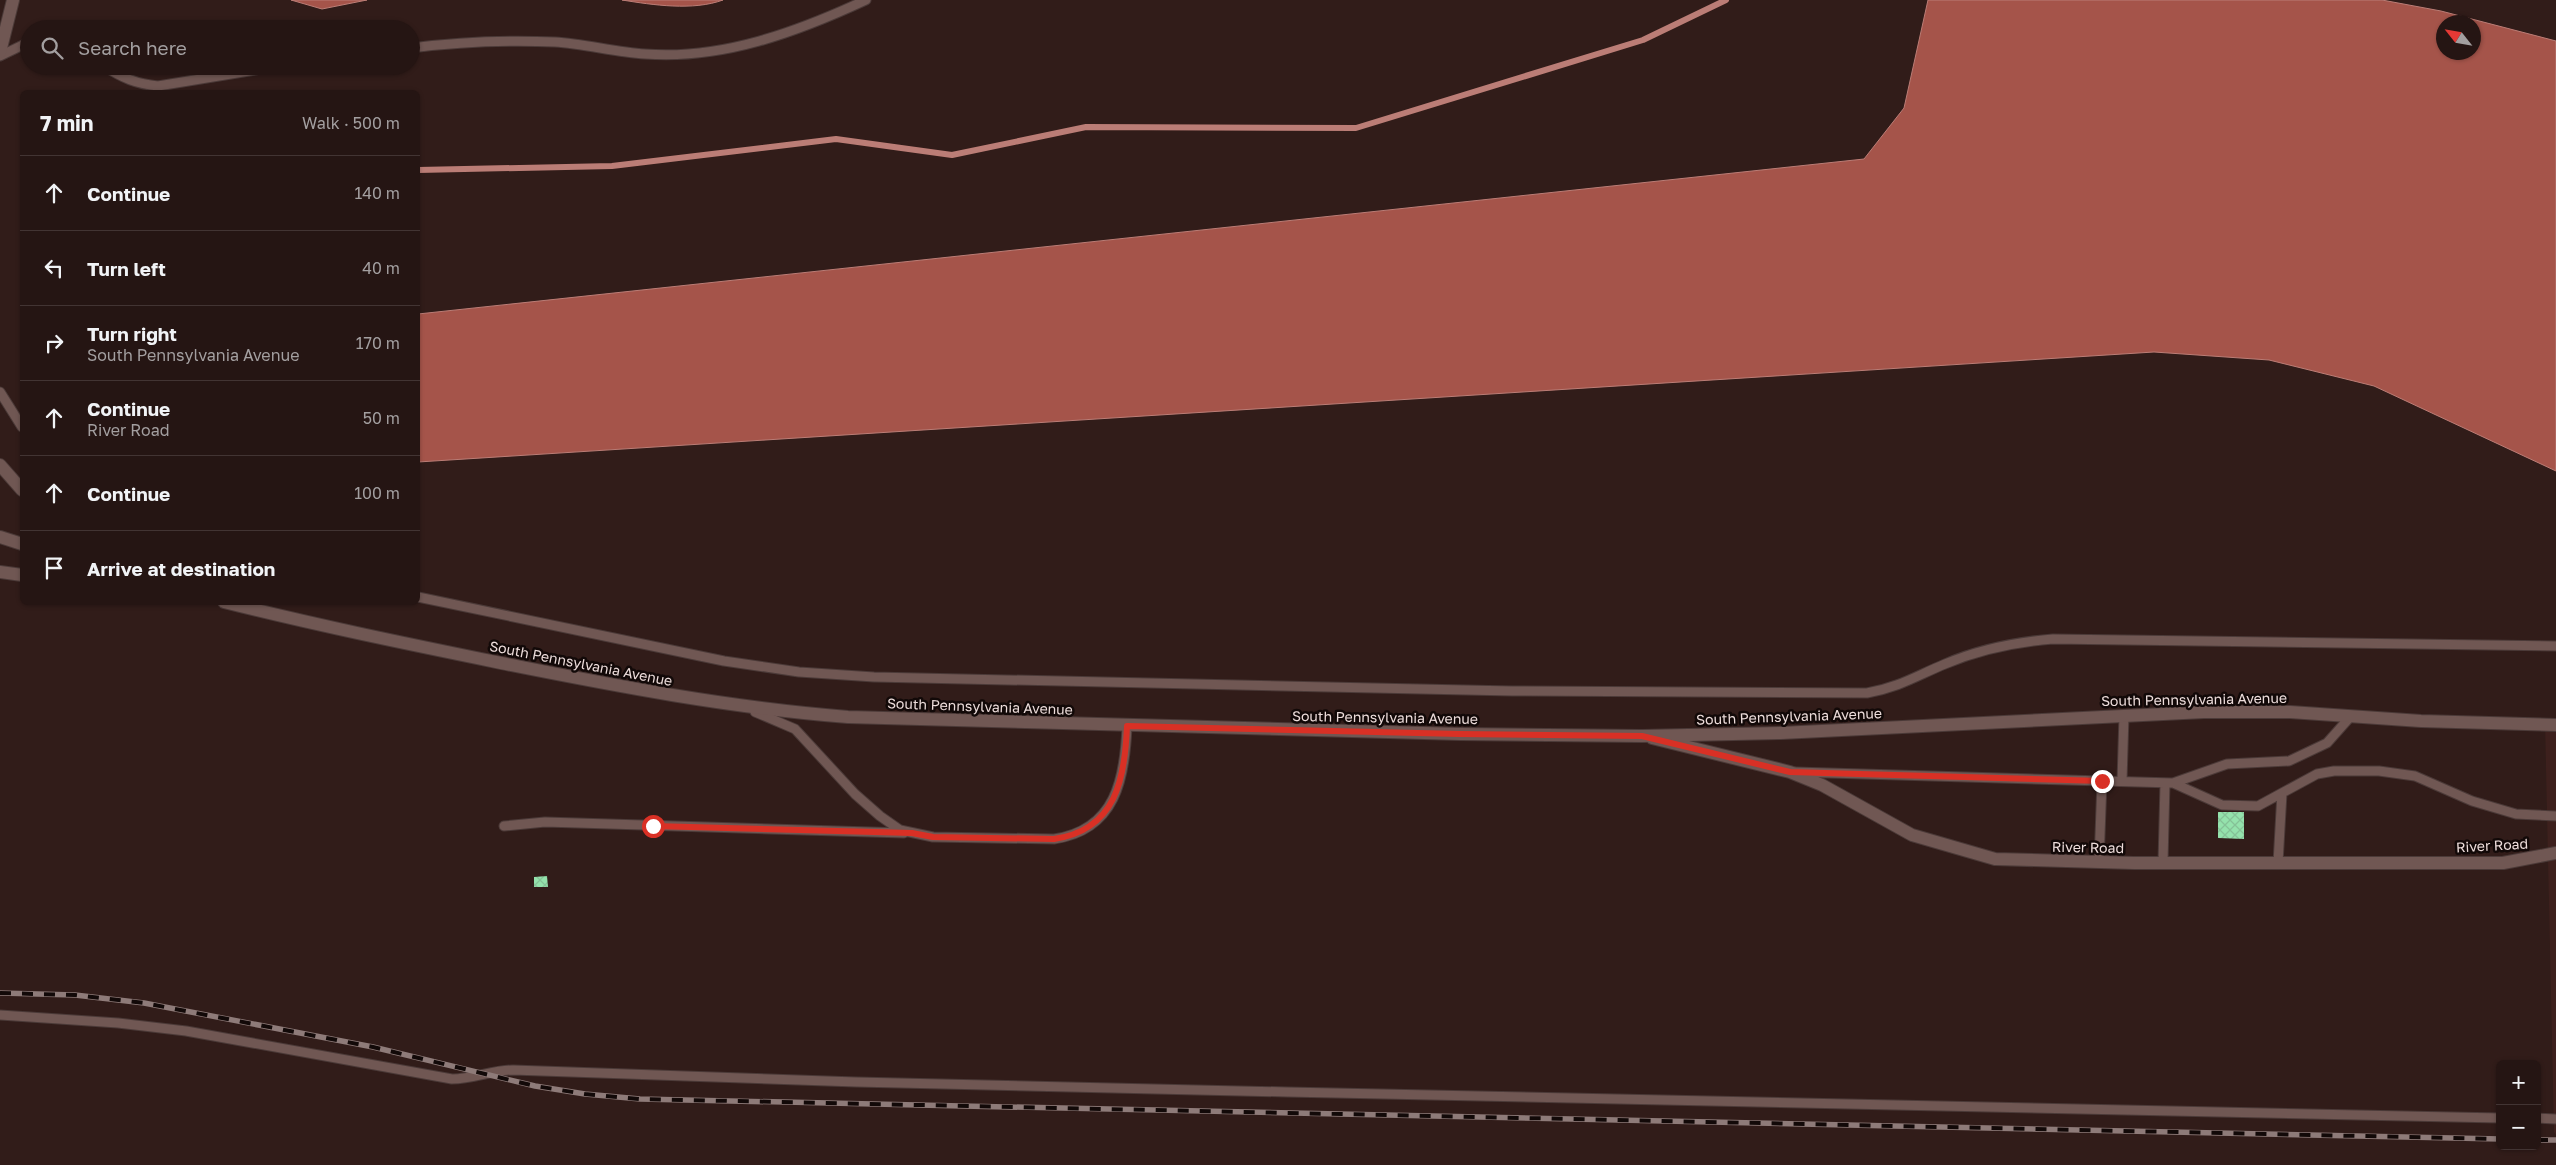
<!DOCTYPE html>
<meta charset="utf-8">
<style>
:root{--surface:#251513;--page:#2d1e1c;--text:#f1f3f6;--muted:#a39fa0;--line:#423433}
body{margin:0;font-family:"Golos Text",sans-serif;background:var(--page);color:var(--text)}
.controls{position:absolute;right:15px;bottom:15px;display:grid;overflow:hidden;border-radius:8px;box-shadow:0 1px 4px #0004}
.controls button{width:45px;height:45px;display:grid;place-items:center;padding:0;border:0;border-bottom:1px solid var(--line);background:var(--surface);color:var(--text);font:25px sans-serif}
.compass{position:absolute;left:2436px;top:15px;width:45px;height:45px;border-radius:50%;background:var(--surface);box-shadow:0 1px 4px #0004;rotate:301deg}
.stop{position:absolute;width:15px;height:15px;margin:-11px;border:4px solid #d93025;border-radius:50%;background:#fff}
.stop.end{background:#d93025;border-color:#fff;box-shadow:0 1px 5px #0008}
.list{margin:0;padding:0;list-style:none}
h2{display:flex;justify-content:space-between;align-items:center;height:65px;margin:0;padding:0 20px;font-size:21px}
h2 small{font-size:16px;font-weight:400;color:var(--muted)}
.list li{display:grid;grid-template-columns:32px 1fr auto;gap:15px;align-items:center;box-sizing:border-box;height:75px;padding:0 20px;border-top:1px solid var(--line)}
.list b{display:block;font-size:19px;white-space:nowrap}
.list p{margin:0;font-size:16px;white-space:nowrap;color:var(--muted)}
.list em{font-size:16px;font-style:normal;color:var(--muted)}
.icon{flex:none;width:28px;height:28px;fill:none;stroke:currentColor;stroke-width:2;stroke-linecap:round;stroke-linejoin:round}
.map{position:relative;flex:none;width:2556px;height:1165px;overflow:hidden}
.search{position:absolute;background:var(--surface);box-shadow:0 1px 4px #0004;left:20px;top:20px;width:400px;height:55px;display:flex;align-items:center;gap:12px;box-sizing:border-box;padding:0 18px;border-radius:28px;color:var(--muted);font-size:19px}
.panel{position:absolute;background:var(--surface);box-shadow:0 1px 4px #0004;left:20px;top:90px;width:400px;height:515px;border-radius:8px}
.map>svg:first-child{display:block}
</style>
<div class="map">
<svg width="2556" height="1165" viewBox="0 0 2556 1165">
<defs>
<pattern id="building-cross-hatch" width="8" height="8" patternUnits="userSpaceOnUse" patternTransform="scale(1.25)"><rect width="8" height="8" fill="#94e2ac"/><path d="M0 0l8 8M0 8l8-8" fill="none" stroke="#85c297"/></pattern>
</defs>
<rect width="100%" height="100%" fill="#311c19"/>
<path fill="#3d201d" d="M 2556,720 L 2556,1135 L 2554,1132 L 2545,721 Z"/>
<path fill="#a5544a" stroke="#bb7d76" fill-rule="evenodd" d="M 291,0 L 367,0 L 322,9 Z
M 622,0 L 723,0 C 693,11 653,5 622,0 Z
M 1928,0 L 2382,0 L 2441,11 L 2556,41 L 2556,471 L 2374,386 L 2269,360 L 2154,352 L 418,462 L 418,314 L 1864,159 L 1904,108 ZM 2474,22 L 2474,52 L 2444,52 L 2444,22 Z"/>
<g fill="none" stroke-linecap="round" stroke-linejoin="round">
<path stroke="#bb7d76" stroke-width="6" d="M 418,170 L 612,166 L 836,139 L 952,155 L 1086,127 L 1356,128 L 1643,40 L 1726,0"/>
</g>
<path fill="url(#building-cross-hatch)" d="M 2218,812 L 2244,812 L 2244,839 L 2218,838 Z
M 547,876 L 548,887 L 534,887 L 534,877 Z"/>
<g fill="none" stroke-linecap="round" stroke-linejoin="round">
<defs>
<path id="lane" d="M 411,48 C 458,42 507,40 555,42 C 585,44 615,52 645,54 C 722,60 797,32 866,0
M 0,56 L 29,42
M 104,66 C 122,78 137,84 158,86 L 280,66
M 0,392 L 22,427
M 418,597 L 724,661 L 799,672 L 874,677 L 1512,691 L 1867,693 C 1900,687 1916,676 1945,664 C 1980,649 2015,642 2053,639 L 2556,646
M 755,712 L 795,729 L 855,794 L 880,816 L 900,830 L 933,837 L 1054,839 C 1116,830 1125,778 1127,726
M 1795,772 L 2173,783 L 2222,805 L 2258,806 L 2317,774 L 2334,771 L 2379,771 L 2415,776 L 2472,801 L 2516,814 L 2556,816
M 2122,781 L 2124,715
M 2173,783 L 2227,764 L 2289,761 L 2327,743 L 2351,716
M 504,826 L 545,822 L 904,833
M 2099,862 L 2102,781
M 2163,862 L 2165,783
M 2278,863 L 2282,793
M 0,1015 L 118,1023 L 186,1031 L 452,1079 C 474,1079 492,1070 513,1070 L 856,1082 L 1287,1092 L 2500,1118
M 2537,1118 L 2556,1119"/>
<path id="street" d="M 0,52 L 13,0
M 1652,738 L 1790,772 L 1822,785 L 1912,835 L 1995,859 L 2134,863 L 2503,863 L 2556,853"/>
<path id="secondary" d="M 0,465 L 22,490
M 0,537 L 22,544
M 0,572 L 22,575
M 224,602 C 315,625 408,644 501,663 C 616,686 731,708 848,717 L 1460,734 L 1642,736 L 1781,733 L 2204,712 L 2290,712 L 2421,721 L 2556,725"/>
</defs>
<use href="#lane" stroke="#4b3a38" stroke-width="11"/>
<use href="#street" stroke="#4b3a38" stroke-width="14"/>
<use href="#secondary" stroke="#4b3a38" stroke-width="14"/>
<use href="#lane" stroke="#705753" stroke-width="9"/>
<use href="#street" stroke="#705753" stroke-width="12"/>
<use href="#secondary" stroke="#705753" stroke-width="12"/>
<defs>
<path id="rail" d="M 0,993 L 75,995 L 144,1003 L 373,1047 L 535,1086 L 585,1094 L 640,1099 L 2500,1139
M 2537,1140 L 2556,1140"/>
</defs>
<use href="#rail" stroke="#8e7b79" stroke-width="5.5"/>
<use href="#rail" stroke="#120908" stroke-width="4" stroke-dasharray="11" stroke-linecap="butt"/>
</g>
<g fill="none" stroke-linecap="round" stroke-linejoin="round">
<path stroke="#d93025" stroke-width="6" d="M 653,826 L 912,833 L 933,837 L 1054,839 C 1116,830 1125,779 1127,726 L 1460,734 L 1642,736 L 1790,772 L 2102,781"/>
</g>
<g text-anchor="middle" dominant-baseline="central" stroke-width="5" stroke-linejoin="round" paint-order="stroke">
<g font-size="14" fill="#eddddb" stroke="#120908">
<text transform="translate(581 663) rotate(11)">South Pennsylvania Avenue</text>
<text transform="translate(2194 699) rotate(-1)">South Pennsylvania Avenue</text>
<text transform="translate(980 706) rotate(2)">South Pennsylvania Avenue</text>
<text transform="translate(1789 716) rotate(-2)">South Pennsylvania Avenue</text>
<text transform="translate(1385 717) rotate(1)">South Pennsylvania Avenue</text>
<text transform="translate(2492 845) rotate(-3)">River Road</text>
<text transform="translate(2088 847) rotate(1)">River Road</text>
</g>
</g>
</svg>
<div class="controls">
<button>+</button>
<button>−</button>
</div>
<svg class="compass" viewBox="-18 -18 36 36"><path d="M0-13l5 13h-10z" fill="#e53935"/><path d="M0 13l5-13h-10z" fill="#a39fa0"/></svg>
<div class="stop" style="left:653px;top:826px"></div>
<div class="stop end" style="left:2102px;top:781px"></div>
<div class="search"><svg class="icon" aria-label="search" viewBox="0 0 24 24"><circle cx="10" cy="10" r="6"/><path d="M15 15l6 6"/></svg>Search here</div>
<section class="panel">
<h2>7 min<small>Walk · 500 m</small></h2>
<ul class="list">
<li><svg class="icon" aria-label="ahead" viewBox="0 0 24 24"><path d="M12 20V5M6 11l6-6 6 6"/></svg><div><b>Continue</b></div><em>140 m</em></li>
<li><svg class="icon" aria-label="left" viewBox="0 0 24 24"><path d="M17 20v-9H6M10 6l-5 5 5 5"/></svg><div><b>Turn left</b></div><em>40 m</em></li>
<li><svg class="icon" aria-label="right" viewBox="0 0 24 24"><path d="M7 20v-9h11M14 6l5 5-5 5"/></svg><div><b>Turn right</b><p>South Pennsylvania Avenue</p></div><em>170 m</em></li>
<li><svg class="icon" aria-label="ahead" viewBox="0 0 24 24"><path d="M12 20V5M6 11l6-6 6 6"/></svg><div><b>Continue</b><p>River Road</p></div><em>50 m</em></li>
<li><svg class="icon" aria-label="ahead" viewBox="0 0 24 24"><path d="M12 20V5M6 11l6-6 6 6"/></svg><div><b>Continue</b></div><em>100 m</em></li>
<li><svg class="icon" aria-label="arrive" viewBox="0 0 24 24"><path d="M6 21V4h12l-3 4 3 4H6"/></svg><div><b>Arrive at destination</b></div></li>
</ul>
</section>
</div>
